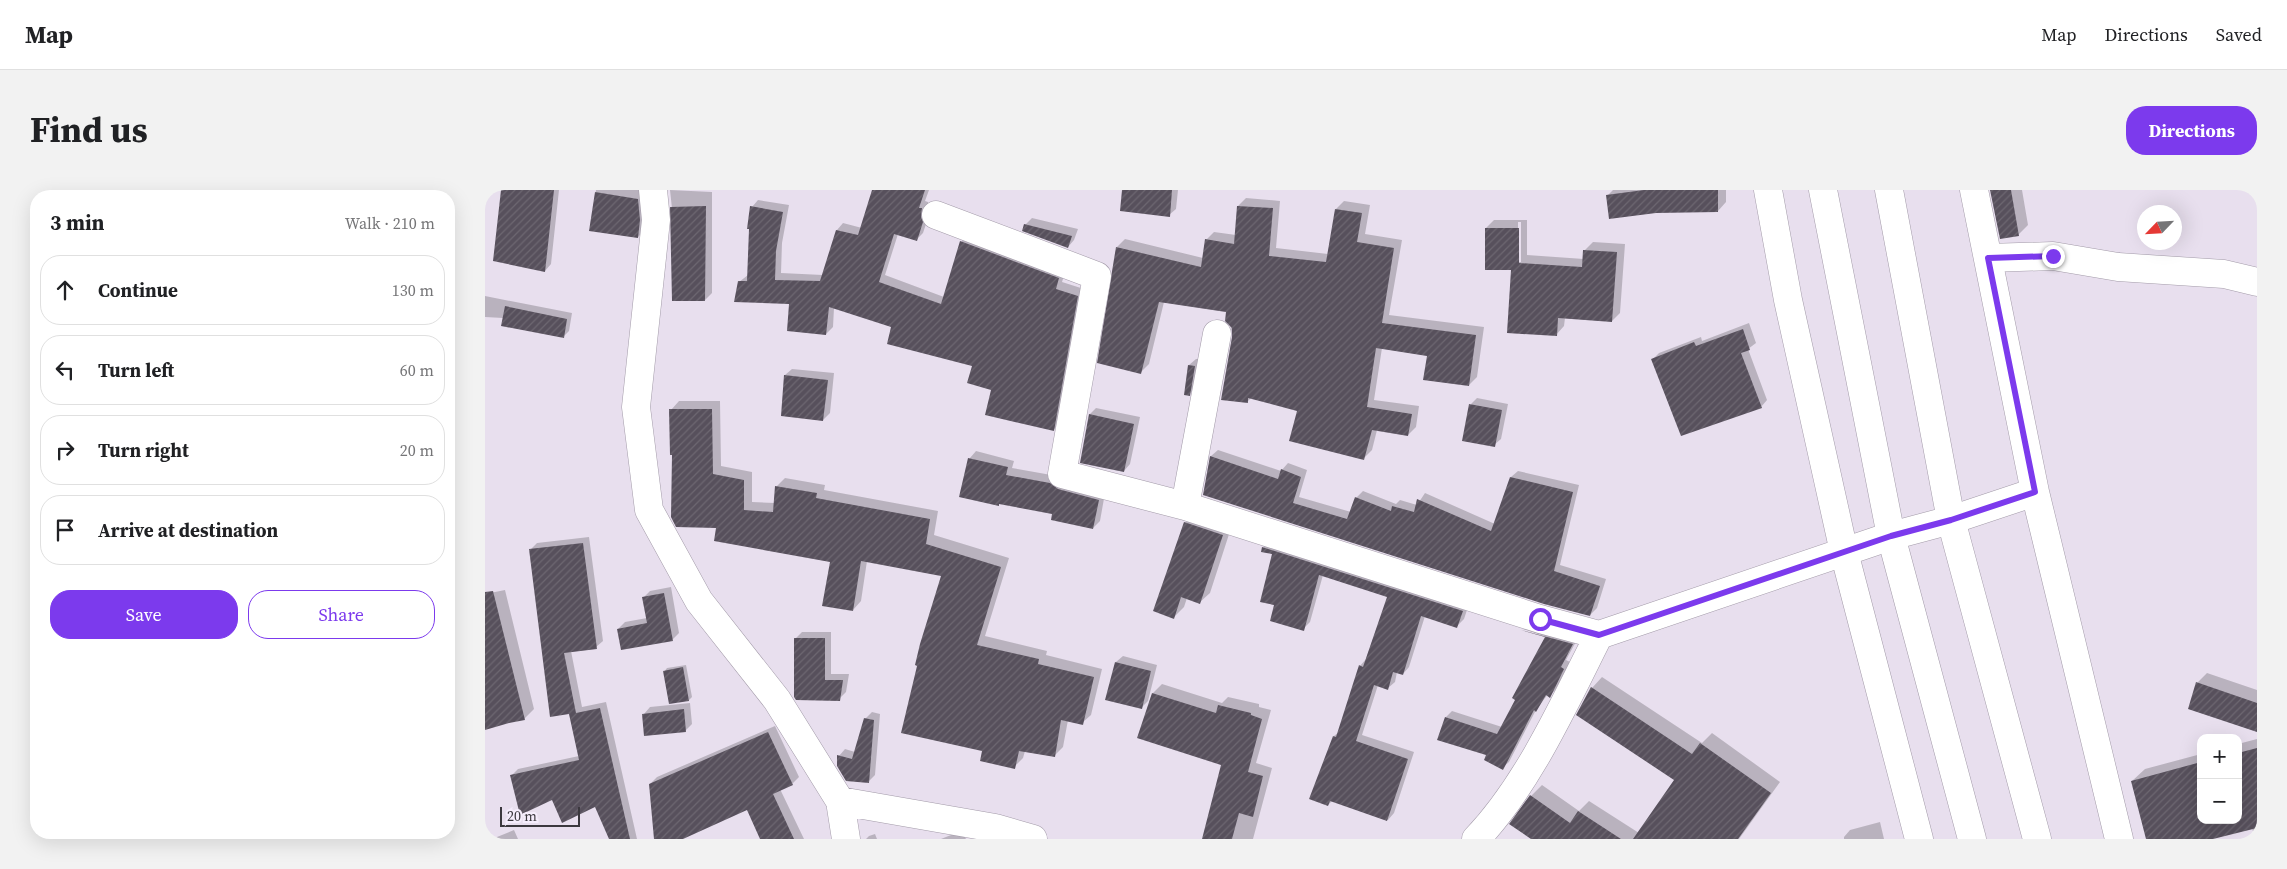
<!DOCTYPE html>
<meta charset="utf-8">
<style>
:root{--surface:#fff;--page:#f2f2f2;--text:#202124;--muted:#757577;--line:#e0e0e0;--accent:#7c3aed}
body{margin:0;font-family:"Source Serif 4",serif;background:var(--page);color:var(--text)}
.controls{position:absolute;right:15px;bottom:15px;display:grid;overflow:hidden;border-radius:10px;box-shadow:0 5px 20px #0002}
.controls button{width:45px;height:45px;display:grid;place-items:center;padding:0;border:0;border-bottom:1px solid var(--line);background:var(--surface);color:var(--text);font:25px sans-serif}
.compass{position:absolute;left:1652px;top:15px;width:45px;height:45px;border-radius:50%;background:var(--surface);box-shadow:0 5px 20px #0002;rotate:245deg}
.scale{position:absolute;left:15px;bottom:12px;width:80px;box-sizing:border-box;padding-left:5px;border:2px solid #3b383e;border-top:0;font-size:14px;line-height:18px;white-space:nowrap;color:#3b383e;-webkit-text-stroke:4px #f5edfc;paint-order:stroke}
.stop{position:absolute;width:15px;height:15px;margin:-11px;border:4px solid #7c3aed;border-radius:50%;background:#fff}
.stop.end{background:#7c3aed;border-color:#fff;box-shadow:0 1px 5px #0008}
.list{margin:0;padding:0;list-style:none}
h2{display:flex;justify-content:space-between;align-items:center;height:65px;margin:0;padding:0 20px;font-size:21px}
h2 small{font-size:16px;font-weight:400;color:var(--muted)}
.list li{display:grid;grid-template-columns:32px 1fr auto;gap:15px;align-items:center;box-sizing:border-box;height:70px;margin:0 10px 10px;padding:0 10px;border:1px solid var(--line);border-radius:20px}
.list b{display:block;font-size:19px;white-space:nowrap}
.list em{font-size:16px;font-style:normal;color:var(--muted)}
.actions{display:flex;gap:10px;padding:15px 20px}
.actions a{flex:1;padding:11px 0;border:1px solid var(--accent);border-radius:20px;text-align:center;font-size:18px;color:var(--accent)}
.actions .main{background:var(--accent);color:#fff}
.icon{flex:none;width:28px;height:28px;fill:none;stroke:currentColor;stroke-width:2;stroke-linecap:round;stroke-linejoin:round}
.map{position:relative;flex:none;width:1772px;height:649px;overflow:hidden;border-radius:20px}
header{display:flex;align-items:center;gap:30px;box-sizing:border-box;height:70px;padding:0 25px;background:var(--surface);border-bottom:1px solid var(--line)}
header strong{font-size:24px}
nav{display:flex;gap:28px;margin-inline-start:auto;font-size:18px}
.intro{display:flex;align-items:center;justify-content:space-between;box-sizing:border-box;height:120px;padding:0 30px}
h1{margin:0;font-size:35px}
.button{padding:12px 22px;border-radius:20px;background:var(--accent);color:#fff;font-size:18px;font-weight:700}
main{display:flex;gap:30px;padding:0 30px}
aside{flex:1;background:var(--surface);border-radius:20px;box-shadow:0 5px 20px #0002}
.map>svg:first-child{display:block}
</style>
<header>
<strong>Map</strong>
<nav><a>Map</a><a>Directions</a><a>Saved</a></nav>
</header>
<div class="intro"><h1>Find us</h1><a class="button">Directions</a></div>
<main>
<aside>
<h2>3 min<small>Walk · 210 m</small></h2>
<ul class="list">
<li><svg class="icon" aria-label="ahead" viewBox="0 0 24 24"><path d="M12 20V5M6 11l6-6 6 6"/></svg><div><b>Continue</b></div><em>130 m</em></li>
<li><svg class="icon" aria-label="left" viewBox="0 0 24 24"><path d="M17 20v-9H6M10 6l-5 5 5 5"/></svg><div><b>Turn left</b></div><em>60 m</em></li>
<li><svg class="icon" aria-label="right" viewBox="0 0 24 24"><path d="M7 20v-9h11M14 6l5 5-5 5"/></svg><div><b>Turn right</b></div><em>20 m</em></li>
<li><svg class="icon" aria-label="arrive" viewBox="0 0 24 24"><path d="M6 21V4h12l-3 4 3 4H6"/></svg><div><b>Arrive at destination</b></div></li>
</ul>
<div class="actions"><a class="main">Save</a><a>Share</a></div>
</aside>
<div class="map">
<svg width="1772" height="649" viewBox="0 0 1772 649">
<defs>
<pattern id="building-hatch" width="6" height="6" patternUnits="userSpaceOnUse" patternTransform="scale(1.25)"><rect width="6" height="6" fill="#57505c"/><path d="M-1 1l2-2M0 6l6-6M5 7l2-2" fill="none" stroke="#6d6771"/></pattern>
</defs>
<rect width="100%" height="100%" fill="#e8dfee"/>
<path fill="#0003" fill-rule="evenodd" d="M 17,0 L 74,0 L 66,74 L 60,81 Z
M 111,0 L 161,0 L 160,40 L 153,47 L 106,40 Z
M 185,0 L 227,2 L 227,103 L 220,110 L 188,52 L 186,52 L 188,28 Z
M 390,0 L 444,0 L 440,11 L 443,12 L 444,25 L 438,43 L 431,50 L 413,44 L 400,85 L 459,107 L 476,52 L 483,45 L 580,82 L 577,92 L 599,99 L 575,233 L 568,240 L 508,199 L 489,175 L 407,136 L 349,118 L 348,137 L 341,144 L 306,113 L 254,92 L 263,85 L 267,17 L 273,10 L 304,15 L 297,53 L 296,83 L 338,85 L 352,40 L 358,33 L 377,38 Z
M 639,0 L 693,0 L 691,19 L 684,25 Z
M 1128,0 L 1241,0 L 1241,12 L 1233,21 L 1123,5 Z
M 1506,0 L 1537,0 L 1543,35 L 1533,45 Z
M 761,8 L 795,11 L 791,58 L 843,64 L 851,19 L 859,11 L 885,15 L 880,44 L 917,50 L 904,125 L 999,137 L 992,187 L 984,195 L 943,165 L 897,158 L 889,210 L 934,216 L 931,237 L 923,245 L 892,240 L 887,260 L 879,268 L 814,220 L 766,208 L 762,212 L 742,121 L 679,112 L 664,174 L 656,182 L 614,172 L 632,57 L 640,49 L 718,68 L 721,50 L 729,42 L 751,45 L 753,16 Z
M 547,28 L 593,39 L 589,50 L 583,57 L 540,35 Z
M 1009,30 L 1042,30 L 1042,65 L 1099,69 L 1100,60 L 1108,52 L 1140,54 L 1135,123 L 1127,131 L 1080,128 L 1079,136 L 1071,145 L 1001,38 ZM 1033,32 L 1036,32 L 1036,72 L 1033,72 Z
M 0,106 L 87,123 L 84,141 L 78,147 L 18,128 L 0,127 Z
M 1264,133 L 1271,153 L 1263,159 L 1282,210 L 1276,217 L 1168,169 L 1174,163 L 1216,147 L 1217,151 Z
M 711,169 L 716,169 L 711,198 L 704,204 L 704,175 Z
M 307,179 L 349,183 L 345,223 L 338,230 L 300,185 Z
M 992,208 L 1023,214 L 1016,249 L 1009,255 L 986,214 Z
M 194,211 L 235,211 L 236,276 L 267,282 L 267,312 L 290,313 L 292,296 L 300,288 L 340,295 L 339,300 L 453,321 L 449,345 L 524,368 L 500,446 L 562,461 L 561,465 L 617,479 L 606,525 L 597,533 L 583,530 L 578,557 L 569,566 L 540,561 L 538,568 L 529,577 L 499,560 L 458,385 L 382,371 L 376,411 L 368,420 L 346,371 L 233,337 L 188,264 L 186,220 Z
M 611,218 L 655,227 L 645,274 L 639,281 L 605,224 Z
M 733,260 L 796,281 L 803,273 L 822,280 L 814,307 L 866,322 L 871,308 L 878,301 L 911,314 L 915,310 L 932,315 L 940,303 L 1010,334 L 1026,287 L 1033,281 L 1094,295 L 1075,375 L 1121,389 L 1112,418 L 1105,425 L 719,304 L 726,266 Z
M 491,261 L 529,271 L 527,278 L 572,286 L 620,303 L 615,331 L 608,338 L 569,323 L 515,313 L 513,315 L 476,306 L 485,268 Z
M 710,323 L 747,335 L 725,403 L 715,412 L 702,408 L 699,417 L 689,427 L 700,333 Z
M 104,347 L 118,451 L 111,457 L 86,461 L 97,517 L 121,512 L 152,649 L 125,649 L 110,616 L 67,609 L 27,585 L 33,579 L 94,566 L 46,359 L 52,353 Z
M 785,351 L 984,414 L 979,429 L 972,436 L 940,426 L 924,477 L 918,484 L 912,482 L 910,492 L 903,498 L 893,495 L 877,545 L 929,562 L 909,623 L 903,630 L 848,610 L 843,615 L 849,546 L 854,542 L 875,476 L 881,469 L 903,406 L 838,385 L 825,432 L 818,439 L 791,414 L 788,364 L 778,357 Z
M 186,397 L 194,443 L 187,450 L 133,439 L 140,432 L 162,428 L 158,408 L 165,401 Z
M 20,400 L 49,519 L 39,529 L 0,538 L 0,404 Z
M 1044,434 L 1093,448 L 1081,470 L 1085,472 L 1071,499 L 1065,506 L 1063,504 L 1051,520 L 1024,572 L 1017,578 L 961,527 L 967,521 L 1017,537 L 1031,509 L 1029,508 L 1062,447 L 1038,439 Z
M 317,442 L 346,442 L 346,484 L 364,484 L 361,502 L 354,509 L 311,509 L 310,449 Z
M 638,466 L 672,475 L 663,511 L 656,518 L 622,509 L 631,472 Z
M 201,475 L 207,507 L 204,510 L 185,513 L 179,482 L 182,478 Z
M 1722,483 L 1772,500 L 1772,541 L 1712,493 Z
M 1117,487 L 1217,553 L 1227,543 L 1295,592 L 1254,649 L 1049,649 L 1046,606 L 1057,595 L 1094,621 L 1104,611 L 1154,643 L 1191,590 L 1107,498 Z
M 677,494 L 737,513 L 743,507 L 774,514 L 774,517 L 786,520 L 771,573 L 787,578 L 768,649 L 718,649 L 738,574 L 654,548 L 668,503 Z
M 205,513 L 207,534 L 200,541 L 159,524 L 165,517 Z
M 387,522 L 395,524 L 390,585 L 383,592 L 354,566 L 360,559 L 370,562 L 380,529 Z
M 290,536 L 314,587 L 307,594 L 295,599 L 319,649 L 277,649 L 262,618 L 182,649 L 170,649 L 165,594 L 172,587 Z
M 1772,549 L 1772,649 L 1770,649 L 1767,638 L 1724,649 L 1663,649 L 1647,591 L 1660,579 L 1716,564 L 1716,630 L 1753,630 L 1753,554 Z
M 1395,632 L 1399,649 L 1359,649 L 1359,647 L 1365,640 Z
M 29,640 L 33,649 L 7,649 Z
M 476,641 L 481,649 L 456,649 Z
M 390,644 L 392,649 L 381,649 L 384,646 Z"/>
<path fill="url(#building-hatch)" d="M 16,0 L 69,0 L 60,82 L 8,71 Z
M 387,0 L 440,0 L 434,18 L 437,18 L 436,27 L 438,32 L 432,51 L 409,44 L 394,92 L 456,114 L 475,51 L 574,88 L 571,99 L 593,106 L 569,241 L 500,225 L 506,200 L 482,193 L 487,176 L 402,154 L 406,137 L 344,117 L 341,145 L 302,141 L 304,114 L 249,112 L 253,91 L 262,91 L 264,39 L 262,39 L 265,16 L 298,22 L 291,61 L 290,90 L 335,91 L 351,40 L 373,45 Z
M 637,0 L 687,0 L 685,27 L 635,21 Z
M 1159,0 L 1233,0 L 1233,22 L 1171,23 L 1124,29 L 1121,5 Z
M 1505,0 L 1526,0 L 1534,46 L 1515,49 Z
M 110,2 L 153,9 L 155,30 L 153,48 L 104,41 Z
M 221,16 L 220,111 L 187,111 L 185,17 Z
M 752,16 L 788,18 L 784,66 L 841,72 L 850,19 L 877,23 L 872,52 L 909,58 L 897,133 L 991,145 L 984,196 L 938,190 L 942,166 L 891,158 L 882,217 L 927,224 L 923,246 L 887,240 L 879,270 L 804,251 L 812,221 L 763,208 L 763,213 L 736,210 L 747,147 L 747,138 L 740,131 L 741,122 L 674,112 L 656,184 L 612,173 L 631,57 L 716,77 L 720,49 L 749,54 Z
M 539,34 L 587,46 L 583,58 L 537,41 Z
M 1000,38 L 1034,38 L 1034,73 L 1097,77 L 1098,60 L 1132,62 L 1127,132 L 1073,128 L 1072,146 L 1022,143 L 1026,80 L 1000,80 Z
M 20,116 L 82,129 L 79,148 L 16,136 Z
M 1258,139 L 1265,160 L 1256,163 L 1277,218 L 1196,246 L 1166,169 L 1209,152 L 1211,156 Z
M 703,175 L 710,176 L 705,206 L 699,205 Z
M 299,185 L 343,190 L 338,231 L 296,226 Z
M 984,214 L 1017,220 L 1010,257 L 977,251 Z
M 184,219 L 227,219 L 228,284 L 259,290 L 259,320 L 288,322 L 290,296 L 332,303 L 331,308 L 445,329 L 441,354 L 516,377 L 492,455 L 554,469 L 553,474 L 609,487 L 598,535 L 576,530 L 570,567 L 534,561 L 530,579 L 495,571 L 497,561 L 416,543 L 432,476 L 430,475 L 435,454 L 456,386 L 376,371 L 368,421 L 337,416 L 345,372 L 229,351 L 231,338 L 191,337 L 186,327 L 187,265 L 185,265 Z
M 604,224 L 649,234 L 639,282 L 595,273 Z
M 725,266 L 793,289 L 796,279 L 816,287 L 808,313 L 862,329 L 870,307 L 906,321 L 907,316 L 929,322 L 932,309 L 1006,341 L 1025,287 L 1088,302 L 1069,381 L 1115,396 L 1105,426 L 1059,414 L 718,305 Z
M 483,268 L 523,277 L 521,285 L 565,293 L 573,299 L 614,310 L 608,339 L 566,330 L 567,324 L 514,314 L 514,316 L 474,307 Z
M 699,332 L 738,345 L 715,414 L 696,407 L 689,429 L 668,421 Z
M 98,353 L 112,459 L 79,463 L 91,523 L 115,518 L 145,649 L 124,649 L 110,617 L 77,633 L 67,610 L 35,625 L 25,585 L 94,570 L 84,524 L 65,527 L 44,359 Z
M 777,357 L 978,421 L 972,438 L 936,426 L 918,485 L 908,482 L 903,500 L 889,495 L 871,551 L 923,569 L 902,631 L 845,611 L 843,616 L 824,609 L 848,546 L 851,547 L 874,475 L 878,477 L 902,407 L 834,385 L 819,441 L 785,431 L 789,415 L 775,412 L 787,364 L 776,362 Z
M 8,401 L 40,530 L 24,533 L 0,540 L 0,402 Z
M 179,403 L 188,451 L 136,460 L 132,439 L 162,433 L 157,407 Z
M 1036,440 L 1088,454 L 1076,477 L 1079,479 L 1065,508 L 1061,505 L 1051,522 L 1049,520 L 1018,580 L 999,570 L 1001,565 L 952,550 L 960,527 L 1012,544 L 1030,510 L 1027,508 L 1060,447 Z
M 309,448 L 340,448 L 340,490 L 358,490 L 355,511 L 311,510 L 309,507 Z
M 630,472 L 666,481 L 657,519 L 620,510 Z
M 198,477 L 204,511 L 184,514 L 178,481 Z
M 1711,492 L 1772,513 L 1772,542 L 1703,519 Z
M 1106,497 L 1207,564 L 1215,553 L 1286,603 L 1253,649 L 1148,649 L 1189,590 L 1091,525 Z
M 667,503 L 731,523 L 733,515 L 766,523 L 766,525 L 777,529 L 763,582 L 778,586 L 768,627 L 754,623 L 747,649 L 717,649 L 736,575 L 652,548 Z
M 199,519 L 201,542 L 159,546 L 157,524 Z
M 379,528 L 389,530 L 384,593 L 361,591 L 352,576 L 352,565 L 367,569 Z
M 283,542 L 308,595 L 288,604 L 309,649 L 275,649 L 262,620 L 198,649 L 169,649 L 164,594 Z
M 1772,558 L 1772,638 L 1728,649 L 1661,649 L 1646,591 L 1716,572 L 1716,630 L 1753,630 L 1753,563 Z
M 1045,605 L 1085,633 L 1093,621 L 1136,649 L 1046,649 L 1024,634 Z"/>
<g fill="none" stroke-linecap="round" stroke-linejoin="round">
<defs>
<path id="minor" d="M 168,0 L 171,30 L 151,217 L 164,320 L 214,411 L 292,510 L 355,611 L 510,638 L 548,649
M 1283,0 L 1303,110 L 1359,362 L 1434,649
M 1489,0 L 1550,302 L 1634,649
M 451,25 L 612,86 L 577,284 L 700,316 L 1055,429 L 1114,445
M 1503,68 L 1568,66 L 1633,77 L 1739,84 L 1772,92
M 700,316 L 732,144
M 355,611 L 361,649
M 991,649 C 1043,595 1080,512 1114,445 L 1406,346 L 1466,330 L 1550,302"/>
<path id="secondary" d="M 1338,0 L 1406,346 L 1487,649
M 1404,0 L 1466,330 L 1552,649"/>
</defs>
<use href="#minor" stroke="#a39ba9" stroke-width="29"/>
<use href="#secondary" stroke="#a39ba9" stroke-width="29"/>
<use href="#minor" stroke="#fff" stroke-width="28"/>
<use href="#secondary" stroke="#fff" stroke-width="28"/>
</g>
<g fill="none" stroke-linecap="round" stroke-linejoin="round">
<path stroke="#7c3aed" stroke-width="6" d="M 1055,429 L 1114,445 L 1406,346 L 1466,330 L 1550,302 L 1503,68 L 1568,66"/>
</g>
</svg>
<div class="controls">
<button>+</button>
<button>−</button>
</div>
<svg class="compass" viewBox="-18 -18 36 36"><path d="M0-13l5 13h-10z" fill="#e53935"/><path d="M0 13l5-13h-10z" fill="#757577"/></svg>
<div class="scale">20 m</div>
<div class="stop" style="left:1055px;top:429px"></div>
<div class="stop end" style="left:1568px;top:66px"></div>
</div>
</main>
